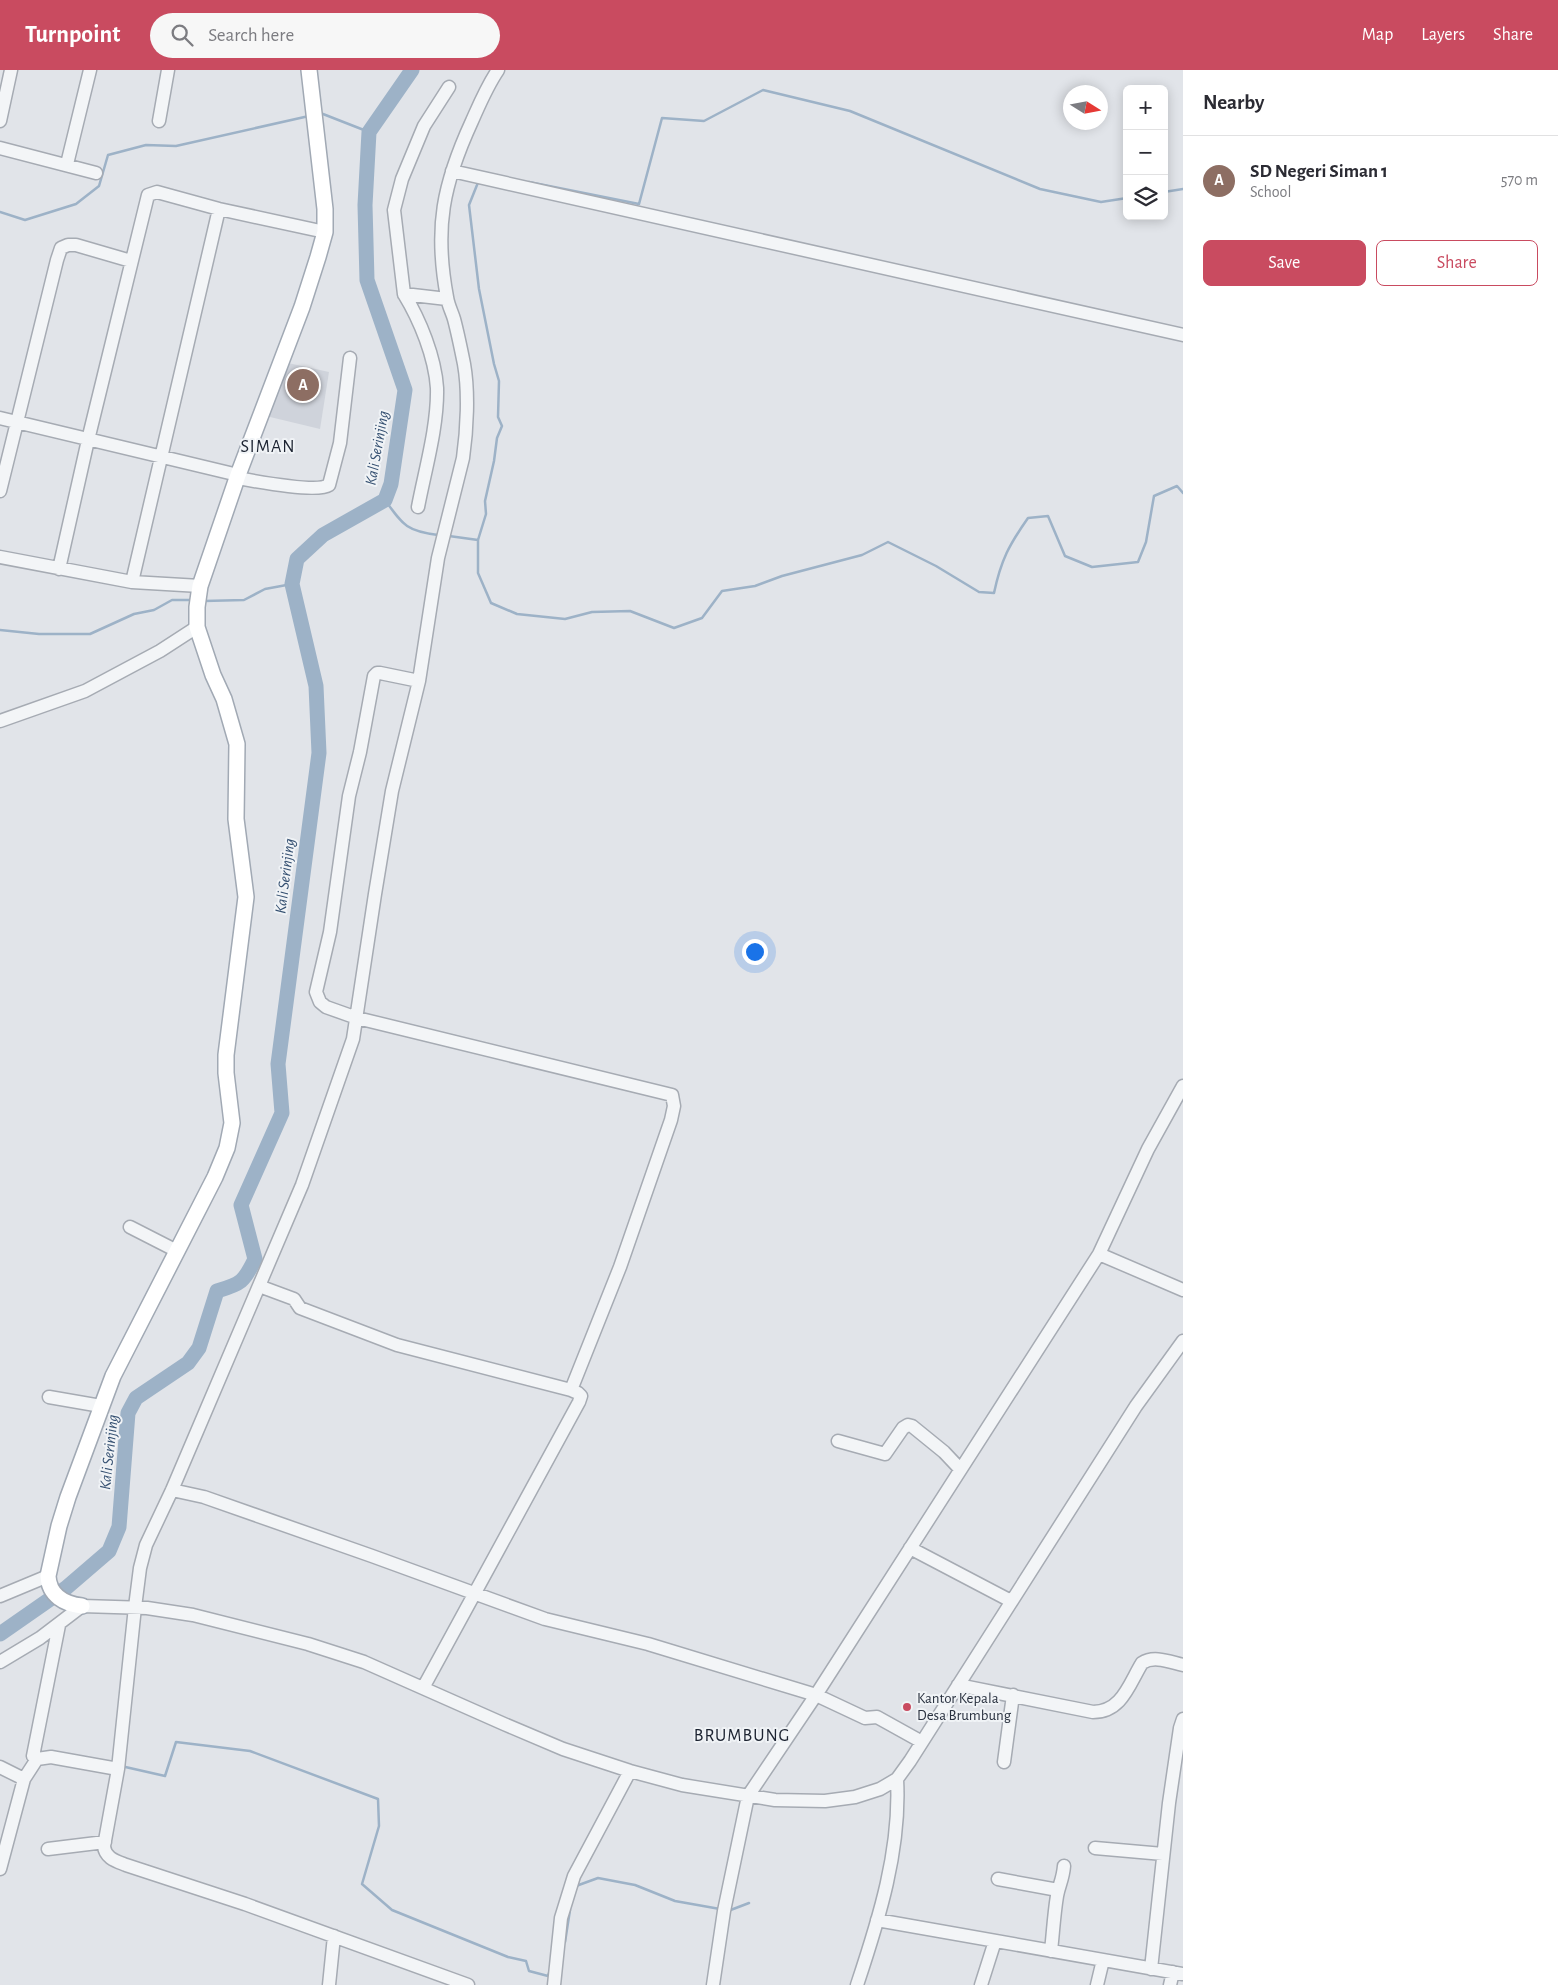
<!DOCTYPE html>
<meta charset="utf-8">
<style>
:root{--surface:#fff;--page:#f7f7f7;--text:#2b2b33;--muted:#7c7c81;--line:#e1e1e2;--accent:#c94b60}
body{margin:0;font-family:"Alegreya Sans",sans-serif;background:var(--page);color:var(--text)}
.controls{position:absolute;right:15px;top:15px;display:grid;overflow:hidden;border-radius:8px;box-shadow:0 2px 12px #0003}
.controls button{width:45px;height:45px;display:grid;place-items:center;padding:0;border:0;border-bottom:1px solid var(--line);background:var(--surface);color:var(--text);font:25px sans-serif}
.compass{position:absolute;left:1063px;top:15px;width:45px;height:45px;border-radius:50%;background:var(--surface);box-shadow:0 2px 12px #0003;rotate:101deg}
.you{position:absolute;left:754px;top:881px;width:18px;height:18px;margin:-12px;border:4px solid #fff;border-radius:50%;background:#1a73e8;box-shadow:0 0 0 8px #1a73e833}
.badge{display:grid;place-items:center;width:32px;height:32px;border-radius:50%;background:var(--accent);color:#fff;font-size:16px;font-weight:700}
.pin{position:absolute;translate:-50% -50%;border:2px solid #fff;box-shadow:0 1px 5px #0006}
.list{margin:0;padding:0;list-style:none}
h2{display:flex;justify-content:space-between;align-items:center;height:65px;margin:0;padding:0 20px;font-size:21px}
h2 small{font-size:16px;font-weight:400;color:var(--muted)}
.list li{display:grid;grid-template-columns:32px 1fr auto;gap:15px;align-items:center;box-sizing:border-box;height:90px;padding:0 20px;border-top:1px solid var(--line)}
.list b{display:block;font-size:19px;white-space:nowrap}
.list p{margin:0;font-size:16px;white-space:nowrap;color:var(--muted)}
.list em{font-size:16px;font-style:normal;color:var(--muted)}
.actions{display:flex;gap:10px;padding:15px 20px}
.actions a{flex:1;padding:11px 0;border:1px solid var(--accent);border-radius:8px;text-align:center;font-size:18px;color:var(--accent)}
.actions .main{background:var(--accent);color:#fff}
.icon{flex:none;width:28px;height:28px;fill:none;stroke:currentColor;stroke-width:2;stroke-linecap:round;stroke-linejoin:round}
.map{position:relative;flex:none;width:1183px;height:1915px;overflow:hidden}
header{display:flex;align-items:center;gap:30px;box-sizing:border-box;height:70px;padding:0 25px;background:var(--accent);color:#fff}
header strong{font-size:24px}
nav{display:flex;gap:28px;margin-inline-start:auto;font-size:18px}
.search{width:350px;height:45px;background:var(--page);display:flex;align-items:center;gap:12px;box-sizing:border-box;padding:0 18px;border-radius:28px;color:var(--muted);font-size:19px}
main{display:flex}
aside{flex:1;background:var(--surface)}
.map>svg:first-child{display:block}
</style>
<header>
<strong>Turnpoint</strong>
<div class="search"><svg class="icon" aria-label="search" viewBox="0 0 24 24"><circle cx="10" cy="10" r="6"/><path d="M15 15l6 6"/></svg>Search here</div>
<nav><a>Map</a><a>Layers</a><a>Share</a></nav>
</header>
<main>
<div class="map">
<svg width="1183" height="1915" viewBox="0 0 1183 1915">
<rect width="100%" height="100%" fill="#e1e4e9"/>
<path fill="#cfd3db" d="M 288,293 L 329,302 L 320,359 L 266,346 Z"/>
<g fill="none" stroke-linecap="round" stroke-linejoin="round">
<path stroke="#9db2c7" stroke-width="2.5" d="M 319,44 L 323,44 L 369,62
M 529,112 L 639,134 L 662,48 L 704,51 L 763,20 L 850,41 L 1040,119 L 1101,132 L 1127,128
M 1164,122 L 1183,119
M 0,142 L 25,150 L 76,134 L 99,116 L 108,85 L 146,75 L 176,76 L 309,46
M 385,430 C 403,455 406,461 438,465
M 449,466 L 478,470 L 478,503 L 491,533 L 517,544 L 565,549 L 592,542 L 630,541 L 674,558 L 702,548 L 722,521 L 755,516 L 782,506 L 862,485 L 888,472 L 936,496 L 979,522 L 994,523 C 1001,490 1009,475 1028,448 L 1048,446 L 1065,486 L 1092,497 L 1138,492 L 1146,472 L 1154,426 L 1177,416 L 1183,423
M 478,470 L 486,444 L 485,431 L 494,391 L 497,368 L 502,356 L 498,347 L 499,311 L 494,294 L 479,219 L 469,135 L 479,110
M 204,531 L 244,530 L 265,519 L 292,514
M 0,560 L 39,564 L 90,564 L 134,544 L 154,540 L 172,530 L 193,530
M 121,1696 L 165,1706 L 176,1672 L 250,1681 L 378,1729 L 379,1756 L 362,1814 L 392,1840 L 508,1887 L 526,1891 L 529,1901 L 548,1906 L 549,1903
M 576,1816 L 598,1808 L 635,1815 L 675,1831 L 720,1839
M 728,1841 L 749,1833
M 565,1872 L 570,1840"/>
<path stroke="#9db2c7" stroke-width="15" d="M 0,1564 L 66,1518 L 109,1481 L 119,1457 L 128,1343 L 136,1328 L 188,1293 L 199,1278 L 217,1221 C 241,1214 244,1212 255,1189 L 241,1135 L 282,1043 L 278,994 L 319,683 L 316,616 L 292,514 L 297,489 L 323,465 L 385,430 L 391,414 L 405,320 L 367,210 L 365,135 L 369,62 L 412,0"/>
<defs>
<path id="minor" d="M 0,51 L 11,0
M 159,51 L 168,0
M 0,78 L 96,103
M 67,94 L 90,0
M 452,101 L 1183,265
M 404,224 C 420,250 435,287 437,318 C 438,356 425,400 418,437
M 447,229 L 404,224 L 394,140 L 402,109 L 424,56 L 449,17
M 0,348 L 238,405
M 237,408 C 254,411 317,423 329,415 L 340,373 L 350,288
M 0,421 L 57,190 L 61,178 L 68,175 L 76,175 L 131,191
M 0,487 L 132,512 L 200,516
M 59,499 L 88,370 L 148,125 L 157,122 L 219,139 L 325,162
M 132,512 L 219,139
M 419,611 L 380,603 L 377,603 L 374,606 L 360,682 L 349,726 L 330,862 L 316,922 L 320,932 L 326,937 L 357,948 L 672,1025 L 674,1036 L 671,1050 L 620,1197 L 571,1320
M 0,651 L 85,621 L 160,581 L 197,557
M 130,1157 L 177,1181
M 1099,1184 L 1183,1220
M 259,1216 L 294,1229 L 300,1238 L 397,1275 L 571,1320 L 578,1323 L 581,1326 L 579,1332 L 423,1618
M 49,1327 L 101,1336
M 838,1371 L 885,1384 L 903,1358 L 908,1355 L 912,1356 L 944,1382 L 960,1399
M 172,1420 L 204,1427 L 372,1486 L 545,1549 L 648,1574 L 816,1625 L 865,1648 L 877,1647 L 922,1672
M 910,1478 L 1011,1531
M 0,1526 L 48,1506
M 0,1592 L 40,1568 L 82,1536 L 147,1538 L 193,1545 L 308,1574 L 364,1592 L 504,1654 L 563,1679 L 630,1701 L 682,1715 L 775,1730 L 825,1731 L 855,1727 L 880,1719 L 897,1709 L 910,1691 L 1136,1336 L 1183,1271
M 958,1615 L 1093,1642 C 1122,1642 1129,1614 1142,1593 C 1154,1585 1170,1592 1183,1595
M 37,1689 L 51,1687 L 118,1699
M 1004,1692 L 1013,1625
M 0,1697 L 24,1709
M 1095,1778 L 1163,1784
M 48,1779 L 105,1772
M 0,1799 L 24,1709 L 37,1689 L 33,1686 L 59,1555
M 998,1809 L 1058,1820
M 877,1850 L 1183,1904
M 1051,1881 C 1053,1863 1054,1844 1057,1826 C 1059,1815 1063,1809 1064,1796
M 1151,1899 L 1169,1733 L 1180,1658 L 1183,1649
M 329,1915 L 334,1866
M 468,1915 L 245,1834 L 126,1795 C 116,1791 105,1788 104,1776 L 118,1699 L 135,1537 L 140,1498 L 146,1475 L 172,1420 L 302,1115 L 353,969 L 375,824 L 392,721 L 419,611 L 438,488 L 463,388 C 467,360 469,322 464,294 C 461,279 458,264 454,249 C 452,242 448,235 447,227 C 434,158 443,114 472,51 C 480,33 487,16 498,0
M 554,1915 L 561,1848 L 574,1806 L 630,1701
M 713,1915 L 724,1841 L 748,1726 L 816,1625 L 1099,1184 L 1148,1079 L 1183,1016
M 857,1915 C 879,1849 901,1779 897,1709
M 981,1915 L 995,1871
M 1097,1915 L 1103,1890
M 1170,1915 L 1173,1902"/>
<path id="major" d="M 82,1536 C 65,1534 49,1526 48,1506 L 59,1456 L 68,1427 L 113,1306 L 215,1107 L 227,1078 L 232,1053 L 226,1003 L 226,985 L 246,827 L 236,749 L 237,674 L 224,629 L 213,605 L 197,557 L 197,537 L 200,516 L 238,405 L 302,237 L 318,187 L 325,162 L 325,139 L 309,0"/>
</defs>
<use href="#minor" stroke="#a6abb3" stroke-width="15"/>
<use href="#major" stroke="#a1a9b4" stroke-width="18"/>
<use href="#minor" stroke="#f3f5f7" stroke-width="12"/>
<use href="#major" stroke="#fff" stroke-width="15"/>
</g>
<circle fill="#c94b60" stroke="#f0f3f6" stroke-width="2" cx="907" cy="1637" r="5"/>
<g text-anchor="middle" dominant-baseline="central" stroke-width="4" stroke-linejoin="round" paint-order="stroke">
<g font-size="15" fill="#2a3240" stroke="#f0f3f6" text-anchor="start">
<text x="917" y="1628">Kantor Kepala<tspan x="917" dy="17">Desa Brumbung</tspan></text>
</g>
<g font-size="16" font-style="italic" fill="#365172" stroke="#f0f3f6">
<text transform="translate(377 378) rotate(-80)">Kali Serinjing</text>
<text transform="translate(285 806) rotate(-83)">Kali Serinjing</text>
<text transform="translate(109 1382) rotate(-84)">Kali Serinjing</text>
</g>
<g font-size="18" letter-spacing="1" fill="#1c2331" stroke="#f0f3f6">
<text x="268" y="377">SIMAN</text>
<text x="742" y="1666">BRUMBUNG</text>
</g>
</g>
</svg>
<div class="controls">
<button>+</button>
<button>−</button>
<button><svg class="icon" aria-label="layers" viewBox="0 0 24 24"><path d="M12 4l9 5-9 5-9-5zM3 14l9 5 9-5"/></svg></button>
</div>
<svg class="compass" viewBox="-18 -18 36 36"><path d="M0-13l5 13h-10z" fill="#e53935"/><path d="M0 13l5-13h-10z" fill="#7c7c81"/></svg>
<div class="you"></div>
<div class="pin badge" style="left:303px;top:315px;background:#8d6e63">A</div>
</div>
<aside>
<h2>Nearby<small></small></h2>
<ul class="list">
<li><span class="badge" style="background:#8d6e63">A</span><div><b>SD Negeri Siman 1</b><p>School</p></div><em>570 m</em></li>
</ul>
<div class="actions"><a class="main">Save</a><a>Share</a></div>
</aside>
</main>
